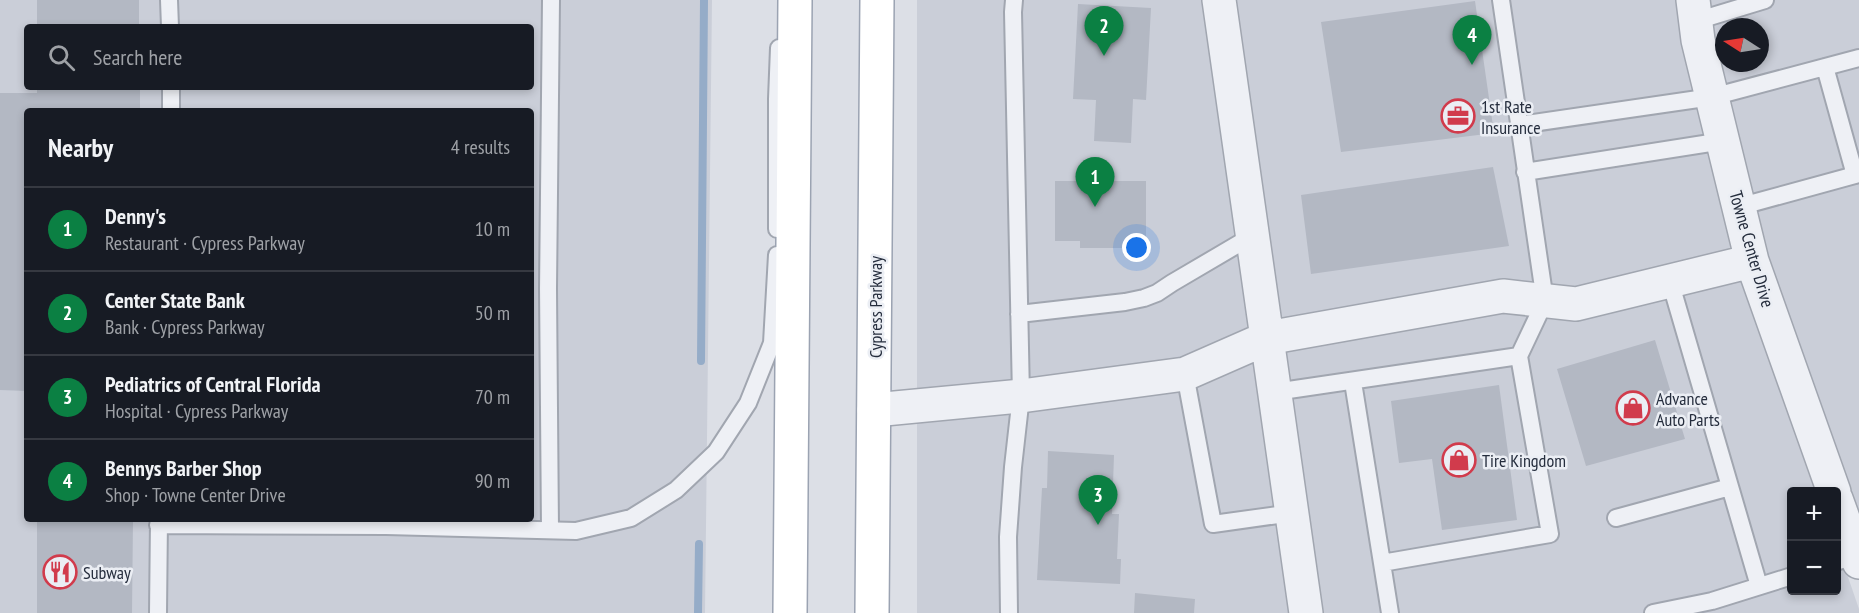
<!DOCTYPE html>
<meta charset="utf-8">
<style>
:root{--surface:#171b24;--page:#20242c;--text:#f1f3f6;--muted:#9ea1a6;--line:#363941;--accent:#0b8043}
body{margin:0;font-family:"PT Sans Narrow",sans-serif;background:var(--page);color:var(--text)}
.controls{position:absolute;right:18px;bottom:18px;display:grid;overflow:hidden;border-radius:6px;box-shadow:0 3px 9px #0003}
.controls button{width:54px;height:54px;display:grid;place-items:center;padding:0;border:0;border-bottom:2px solid var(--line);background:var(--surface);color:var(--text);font:30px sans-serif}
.compass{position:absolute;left:1715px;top:18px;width:54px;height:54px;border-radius:50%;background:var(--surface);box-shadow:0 3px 9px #0003;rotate:282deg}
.you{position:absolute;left:1137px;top:248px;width:21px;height:21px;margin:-15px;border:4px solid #fff;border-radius:50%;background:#1a73e8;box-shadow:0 0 0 9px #1a73e833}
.badge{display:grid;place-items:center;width:39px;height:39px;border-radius:50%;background:var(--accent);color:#fff;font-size:20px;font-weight:700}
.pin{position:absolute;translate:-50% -50px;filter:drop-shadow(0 2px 3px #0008)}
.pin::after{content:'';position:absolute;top:32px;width:21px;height:18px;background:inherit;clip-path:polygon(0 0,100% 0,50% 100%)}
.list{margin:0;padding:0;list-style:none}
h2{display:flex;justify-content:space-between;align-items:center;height:78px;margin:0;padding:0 24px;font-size:26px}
h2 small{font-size:20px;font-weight:400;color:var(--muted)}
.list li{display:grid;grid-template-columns:39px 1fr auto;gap:18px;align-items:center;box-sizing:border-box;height:84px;padding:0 24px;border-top:2px solid var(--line)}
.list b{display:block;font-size:22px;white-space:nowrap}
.list p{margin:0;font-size:20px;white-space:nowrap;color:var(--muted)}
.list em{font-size:20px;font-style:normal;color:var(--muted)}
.icon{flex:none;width:33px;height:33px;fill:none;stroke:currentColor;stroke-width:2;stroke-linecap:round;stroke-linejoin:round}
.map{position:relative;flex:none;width:1859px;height:613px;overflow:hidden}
.search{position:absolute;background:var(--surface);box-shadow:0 3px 9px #0003;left:24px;top:24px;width:510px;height:66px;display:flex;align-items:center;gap:15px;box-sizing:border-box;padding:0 21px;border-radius:6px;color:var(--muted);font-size:22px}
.panel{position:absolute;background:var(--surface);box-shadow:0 3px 9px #0003;left:24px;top:108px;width:510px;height:414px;border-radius:6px}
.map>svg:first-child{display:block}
</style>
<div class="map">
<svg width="1859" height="613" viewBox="0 0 1859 613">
<rect width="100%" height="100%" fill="#dcdfe6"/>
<path fill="#caced8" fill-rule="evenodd" d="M 0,0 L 712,0 L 705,613 L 0,613 ZM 27,27 L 531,27 L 531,87 L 27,87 ZM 27,111 L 531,111 L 531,519 L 27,519 Z
M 917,0 L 1203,0 L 1250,329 L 1180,361 L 1019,381 L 917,391 Z
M 1235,0 L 1677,0 L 1733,250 L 1574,290 L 1281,321 Z
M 1709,0 L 1859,0 L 1859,516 L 1767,258 L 1714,38 ZM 1724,27 L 1760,27 L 1760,63 L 1724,63 Z
M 1741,278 L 1817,491 L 1792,492 L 1792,590 L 1836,590 L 1837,545 L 1859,609 L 1859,613 L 1322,613 L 1285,349 L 1504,311 Z
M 1254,360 L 1290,613 L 917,613 L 917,420 Z"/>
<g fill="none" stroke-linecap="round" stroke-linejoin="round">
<path stroke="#95acc8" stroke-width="8" d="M 701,361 L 704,0
M 698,613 L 699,544"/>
</g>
<path fill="#b3b8c3" d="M 37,0 L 139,0 L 139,27 L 37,27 Z
M 1475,1 L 1494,133 L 1341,152 L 1321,22 Z
M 1078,4 L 1151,8 L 1146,100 L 1133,99 L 1131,143 L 1094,141 L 1096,100 L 1073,99 Z
M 37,87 L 140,87 L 140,111 L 27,111 L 27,391 L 0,390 L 0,93 L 37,93 Z
M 1493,167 L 1509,246 L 1311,274 L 1301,195 Z
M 1055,181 L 1146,181 L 1146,248 L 1080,248 L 1080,241 L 1055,241 Z
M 1655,340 L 1685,439 L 1586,466 L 1557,369 Z
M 1499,385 L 1517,520 L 1442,530 L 1432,459 L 1399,463 L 1391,401 Z
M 1048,451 L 1114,455 L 1112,514 L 1119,514 L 1117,559 L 1121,559 L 1120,584 L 1037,580 L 1042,488 L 1047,488 Z
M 37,519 L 133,519 L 132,613 L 37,613 Z
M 1135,593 L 1195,599 L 1194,613 L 1134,613 Z"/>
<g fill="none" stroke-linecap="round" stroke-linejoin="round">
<defs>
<path id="lane" d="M 169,0 L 170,27
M 1696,21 L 1765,0
M 1825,67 L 1855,175
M 171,87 L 171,111
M 1519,125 L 1712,97 L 1859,58
M 1525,172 L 1723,141
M 1738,207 L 1859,174
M 777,229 L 777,99 L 779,48
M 1670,281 L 1759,586
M 1019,314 L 1125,302 L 1144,298 L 1157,293 L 1172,283 L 1252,236
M 1185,374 L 1213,524 L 1292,513
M 1353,382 L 1390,613
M 1275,392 L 1519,356 L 1545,301 L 1501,0
M 1616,518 L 1730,487
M 158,525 L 386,526 L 576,531 L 631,518 L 676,490 L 716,452 L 748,403 L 772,343 L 777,255
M 550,530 L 548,289 L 551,0
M 1836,562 L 1857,555
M 1382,563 L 1550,534 L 1519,356
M 158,613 L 159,519
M 1009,613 L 1008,537 L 1013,467 L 1021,396 L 1013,12 L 1014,0
M 1653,613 L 1712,601 L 1792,576"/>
<path id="street" d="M 1219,0 L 1306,613
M 1693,0 L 1698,40 L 1752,261 L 1834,492
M 874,410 L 1021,396 L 1185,374 L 1267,338 L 1503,296 L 1576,304 L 1752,261
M 1836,499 L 1859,562"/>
<path id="primary" d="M 790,613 L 795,0
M 872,613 L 877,0"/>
</defs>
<use href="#lane" stroke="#a1a6b0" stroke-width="20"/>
<use href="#street" stroke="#a1a6b0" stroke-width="36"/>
<use href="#primary" stroke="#9ba3b2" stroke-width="36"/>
<use href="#lane" stroke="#eef0f5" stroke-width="16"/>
<use href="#street" stroke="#eef0f5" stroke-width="33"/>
<use href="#primary" stroke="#fff" stroke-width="33"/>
</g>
<defs>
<symbol id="office-ring" viewBox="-11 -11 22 22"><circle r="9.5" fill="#ebeef4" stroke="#d13b4c" stroke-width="1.5"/><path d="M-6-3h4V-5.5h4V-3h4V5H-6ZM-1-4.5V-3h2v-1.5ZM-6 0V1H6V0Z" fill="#d13b4c"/></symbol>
<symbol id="shop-ring" viewBox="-11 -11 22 22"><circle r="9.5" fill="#ebeef4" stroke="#d13b4c" stroke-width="1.5"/><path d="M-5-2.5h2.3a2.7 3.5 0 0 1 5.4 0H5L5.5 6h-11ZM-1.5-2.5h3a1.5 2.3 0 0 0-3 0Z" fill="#d13b4c"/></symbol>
<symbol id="restaurant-ring" viewBox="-11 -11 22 22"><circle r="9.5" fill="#ebeef4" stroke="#d13b4c" stroke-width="1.5"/><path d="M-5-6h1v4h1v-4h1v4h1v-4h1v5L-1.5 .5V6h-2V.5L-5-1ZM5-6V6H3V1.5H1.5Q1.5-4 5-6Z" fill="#d13b4c"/></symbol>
</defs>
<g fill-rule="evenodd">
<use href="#office-ring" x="1439" y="97" width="38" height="38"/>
<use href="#shop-ring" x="1614" y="389" width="38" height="38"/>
<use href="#shop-ring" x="1440" y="441" width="38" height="38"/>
<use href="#restaurant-ring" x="41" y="553" width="38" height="38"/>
</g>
<g text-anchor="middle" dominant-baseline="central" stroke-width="5" stroke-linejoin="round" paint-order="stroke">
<g font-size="18" fill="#252d3d" stroke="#ebeef4" text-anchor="start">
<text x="1481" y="106">1st Rate<tspan x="1481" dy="21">Insurance</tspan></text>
<text x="1656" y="398">Advance<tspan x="1656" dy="21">Auto Parts</tspan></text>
<text x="1482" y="460">Tire Kingdom</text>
<text x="83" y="572">Subway</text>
</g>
<g font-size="18" fill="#252d3d" stroke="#ebeef4">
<text transform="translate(1752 249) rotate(74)">Towne Center Drive</text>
<text transform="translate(875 307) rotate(-90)">Cypress Parkway</text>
</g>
</g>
</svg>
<div class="controls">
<button>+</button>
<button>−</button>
</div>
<svg class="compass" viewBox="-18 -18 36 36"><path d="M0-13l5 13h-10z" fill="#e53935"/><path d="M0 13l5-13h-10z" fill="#9ea1a6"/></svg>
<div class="you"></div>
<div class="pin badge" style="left:1095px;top:207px">1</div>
<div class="pin badge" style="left:1104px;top:56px">2</div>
<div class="pin badge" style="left:1098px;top:525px">3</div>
<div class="pin badge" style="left:1472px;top:65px">4</div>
<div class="search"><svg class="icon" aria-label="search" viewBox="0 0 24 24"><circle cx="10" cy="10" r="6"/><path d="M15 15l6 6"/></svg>Search here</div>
<section class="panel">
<h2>Nearby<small>4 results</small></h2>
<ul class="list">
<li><span class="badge">1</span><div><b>Denny's</b><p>Restaurant · Cypress Parkway</p></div><em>10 m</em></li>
<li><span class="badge">2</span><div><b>Center State Bank</b><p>Bank · Cypress Parkway</p></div><em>50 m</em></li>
<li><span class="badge">3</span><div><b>Pediatrics of Central Florida</b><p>Hospital · Cypress Parkway</p></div><em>70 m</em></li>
<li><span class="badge">4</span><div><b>Bennys Barber Shop</b><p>Shop · Towne Center Drive</p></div><em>90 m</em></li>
</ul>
</section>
</div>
